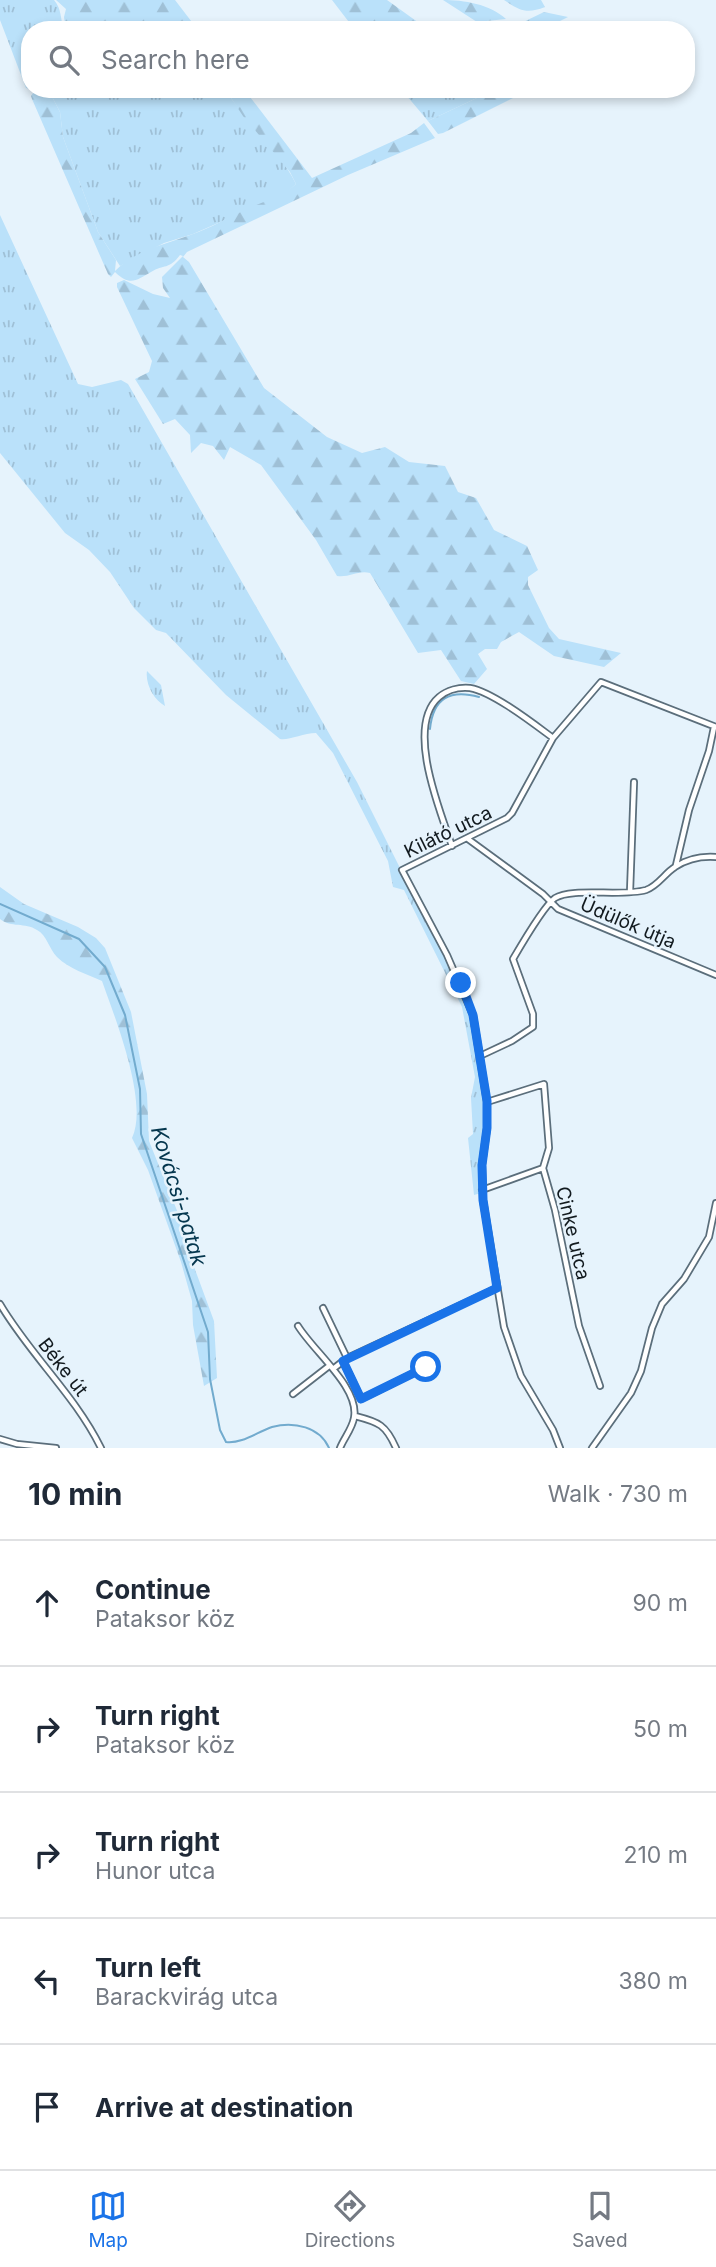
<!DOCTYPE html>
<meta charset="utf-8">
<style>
:root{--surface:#fff;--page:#f6f6f7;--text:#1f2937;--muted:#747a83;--line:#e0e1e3;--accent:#1a73e8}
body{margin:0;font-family:Inter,sans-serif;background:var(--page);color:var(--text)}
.stop{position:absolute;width:21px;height:21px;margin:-16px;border:5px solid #1a73e8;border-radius:50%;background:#fff}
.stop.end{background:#1a73e8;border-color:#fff;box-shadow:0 2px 7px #0008}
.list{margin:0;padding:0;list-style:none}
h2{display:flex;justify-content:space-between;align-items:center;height:91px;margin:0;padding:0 28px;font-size:30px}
h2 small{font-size:23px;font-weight:400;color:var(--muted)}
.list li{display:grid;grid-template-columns:46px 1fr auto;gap:21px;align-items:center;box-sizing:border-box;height:126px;padding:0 28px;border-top:2px solid var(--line)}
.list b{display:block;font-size:26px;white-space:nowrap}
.list p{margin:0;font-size:23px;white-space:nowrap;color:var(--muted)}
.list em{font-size:23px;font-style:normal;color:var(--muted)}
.icon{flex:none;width:38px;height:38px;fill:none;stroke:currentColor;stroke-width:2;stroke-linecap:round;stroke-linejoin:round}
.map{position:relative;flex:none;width:716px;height:1448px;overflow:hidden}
.search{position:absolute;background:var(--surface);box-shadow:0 4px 10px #0003;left:21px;right:21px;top:21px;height:77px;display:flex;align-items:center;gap:18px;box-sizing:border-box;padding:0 24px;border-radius:28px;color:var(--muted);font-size:26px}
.sheet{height:721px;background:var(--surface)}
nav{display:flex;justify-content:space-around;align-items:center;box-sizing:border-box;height:98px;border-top:2px solid var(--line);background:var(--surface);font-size:19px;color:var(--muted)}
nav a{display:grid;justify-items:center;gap:4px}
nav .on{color:var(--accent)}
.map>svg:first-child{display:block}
</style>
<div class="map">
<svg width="716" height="1448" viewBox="0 0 716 1448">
<defs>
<pattern id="grass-tufts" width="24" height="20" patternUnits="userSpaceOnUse" patternTransform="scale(1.75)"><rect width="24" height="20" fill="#bae1fa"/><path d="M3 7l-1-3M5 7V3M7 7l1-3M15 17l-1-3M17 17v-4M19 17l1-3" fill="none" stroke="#9fc0d6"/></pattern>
<pattern id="forest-firs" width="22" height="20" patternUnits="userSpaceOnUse" patternTransform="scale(1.75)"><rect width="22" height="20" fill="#bae1fa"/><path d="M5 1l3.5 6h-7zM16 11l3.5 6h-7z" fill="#9fc0d6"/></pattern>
</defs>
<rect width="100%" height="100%" fill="#e6f3fc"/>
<path fill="url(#grass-tufts)" d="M 0,0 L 54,0 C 62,9 60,19 64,30 L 30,30 L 30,89 L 26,88 L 0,20 Z
M 48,89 L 225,89 C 246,123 279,149 296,184 L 285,194 L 193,234 L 164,243 L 120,266 L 98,232 L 63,137 L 60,112 Z
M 401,89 L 496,89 L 428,121 Z
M 0,215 L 78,384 L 92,387 L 121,380 L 128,384 L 357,782 L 460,988 L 469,1014 L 486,1113 L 478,1165 L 481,1193 L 474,1195 L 468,1138 L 473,1134 L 471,1098 L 475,1077 L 462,1007 L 404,890 L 393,887 L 388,861 L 333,753 L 316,733 C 303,733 288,741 280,739 L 226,695 L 166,633 L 156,630 L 134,608 L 110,572 L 89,550 L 65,533 L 0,453 Z
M 147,671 L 161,685 L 165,706 C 154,700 145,684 147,671 Z"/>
<path fill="url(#forest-firs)" d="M 56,0 L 175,0 L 198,30 L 66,30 L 64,17 L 66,9 Z
M 332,0 L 387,0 L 419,23 L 441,30 L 355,30 Z
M 443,0 C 464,0 490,4 506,19 L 477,22 Z
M 504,0 L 541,0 L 545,7 C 527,14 520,11 504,0 Z
M 544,12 L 568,17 L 560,21 L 562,30 L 507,30 Z
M 36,89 L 48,89 L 60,112 L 63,137 L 98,232 L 116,260 L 115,271 C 135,250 167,244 193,234 C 211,228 226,218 243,211 C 261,202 280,198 296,184 L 290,172 L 243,116 L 225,89 L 244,89 L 312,178 L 411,133 L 424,123 L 435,138 L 348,175 L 187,252 L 183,257 L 189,262 L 264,388 L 327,437 L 362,453 L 385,447 L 409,462 L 445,466 L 458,492 L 476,498 L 494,530 L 527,546 L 538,570 L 528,577 L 528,585 L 549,628 L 559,639 L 621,653 L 604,667 L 554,656 L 519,632 L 501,642 L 497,649 L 485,649 L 478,654 L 487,669 L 474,684 L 461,681 L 441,650 L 418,653 L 370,573 C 358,570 349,578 337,576 L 316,540 L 261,465 L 230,447 L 224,460 L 213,446 L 201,443 L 191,453 L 190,435 L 175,419 L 163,424 L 135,379 L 149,372 L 152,361 L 117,287 L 117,283 L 124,280 L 153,294 L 170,298 L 163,288 L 162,277 L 183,256 L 180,255 C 169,270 164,264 151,272 C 137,280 130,287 115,272 L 111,277 L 108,274 L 32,99 L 31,96 Z
M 496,89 L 531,89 L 443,133 L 438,134 L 428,121 Z
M 0,887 L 24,904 L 78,927 L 96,938 L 105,948 L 131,1012 L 147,1094 L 149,1141 L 182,1223 L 193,1264 L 214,1321 L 217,1378 L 204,1386 L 193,1325 L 192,1301 L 181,1262 L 148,1170 L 132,1138 C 149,1102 115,1018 102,981 C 87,974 69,969 57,957 C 49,949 47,935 37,930 C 25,922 11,928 0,919 Z"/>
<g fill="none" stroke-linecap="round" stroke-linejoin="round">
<path stroke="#72abce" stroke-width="2" d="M 430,729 C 433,698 450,689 479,697
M 0,904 L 79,939 L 105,967 L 125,1015 L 140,1089 L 141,1134 L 208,1332 L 210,1379 L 220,1430 L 226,1442 C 242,1444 257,1432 272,1427 C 294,1421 320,1427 329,1448"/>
<defs>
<path id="street" d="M 468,839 L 543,894 L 558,909 L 716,975
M 452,846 C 440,811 405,726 439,697 C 447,690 459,687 470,688 C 493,692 534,724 553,738
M 676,865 L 689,810 L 709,751 L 714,727
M 630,892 L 634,782
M 480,1056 L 512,1041 L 533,1027 L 533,1014 L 513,959 C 520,947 545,905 555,898 C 572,887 622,897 646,890 C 658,886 665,873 675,867 C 687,859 702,856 716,857
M 487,1102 L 544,1084 L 549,1148 L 543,1168 L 555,1210 L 579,1326 L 600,1386
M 482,1190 L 543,1168
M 0,1304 C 30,1355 75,1395 101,1448
M 323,1308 L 347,1358
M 298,1326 C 314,1352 360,1388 354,1418 C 352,1429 344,1438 340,1448
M 343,1361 L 361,1399 L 426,1367
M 333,1369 L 347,1358 L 497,1288
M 293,1394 L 329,1366
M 355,1416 C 379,1422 386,1425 396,1448
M 0,1439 L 17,1444 L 56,1448
M 560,1448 L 553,1430 L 521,1376 L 504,1327 L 483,1200 L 482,1165 L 487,1128 L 487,1102 L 473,1015 L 447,955 L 402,870 L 507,818 L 512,813 L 553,738 L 601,682 L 716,727
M 592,1448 L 631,1393 L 641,1371 L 652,1328 L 662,1304 L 684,1279 L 709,1237 L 716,1203"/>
</defs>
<use href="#street" stroke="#5b6e7b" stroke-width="8"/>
<use href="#street" stroke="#fff" stroke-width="4.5"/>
</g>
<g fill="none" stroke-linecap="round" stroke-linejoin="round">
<path stroke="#1a73e8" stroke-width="9" d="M 426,1367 L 361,1399 L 343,1361 L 497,1288 L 483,1200 L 482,1165 L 487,1128 L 487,1101 L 473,1015 L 461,983"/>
</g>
<g text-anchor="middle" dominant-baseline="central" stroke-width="5" stroke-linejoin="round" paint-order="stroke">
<g font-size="19" fill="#121a1f" stroke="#e6f3fc">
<text transform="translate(448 832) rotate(-26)">Kilátó utca</text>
<text transform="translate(628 923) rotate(23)">Üdülők útja</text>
<text transform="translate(573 1233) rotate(77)">Cinke utca</text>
<text transform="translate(63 1367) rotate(52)">Béke út</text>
</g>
<g font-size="21" font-style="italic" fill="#04364e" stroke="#e6f3fc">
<text transform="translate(179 1196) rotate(73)">Kovácsi-patak</text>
</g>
</g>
</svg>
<div class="stop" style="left:426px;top:1367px"></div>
<div class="stop end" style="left:461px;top:983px"></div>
<div class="search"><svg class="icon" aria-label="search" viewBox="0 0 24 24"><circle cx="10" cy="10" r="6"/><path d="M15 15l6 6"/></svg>Search here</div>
</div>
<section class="sheet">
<h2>10 min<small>Walk · 730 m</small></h2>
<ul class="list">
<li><svg class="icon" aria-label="ahead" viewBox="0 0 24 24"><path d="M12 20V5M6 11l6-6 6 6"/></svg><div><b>Continue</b><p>Pataksor köz</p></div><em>90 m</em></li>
<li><svg class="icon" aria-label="right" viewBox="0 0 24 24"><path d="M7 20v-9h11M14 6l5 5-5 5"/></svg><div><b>Turn right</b><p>Pataksor köz</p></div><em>50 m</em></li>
<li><svg class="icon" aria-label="right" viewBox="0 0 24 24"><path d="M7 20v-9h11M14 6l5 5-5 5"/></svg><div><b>Turn right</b><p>Hunor utca</p></div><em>210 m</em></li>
<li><svg class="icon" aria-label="left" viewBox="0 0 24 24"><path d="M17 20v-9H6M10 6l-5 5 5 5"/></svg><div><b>Turn left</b><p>Barackvirág utca</p></div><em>380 m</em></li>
<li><svg class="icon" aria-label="arrive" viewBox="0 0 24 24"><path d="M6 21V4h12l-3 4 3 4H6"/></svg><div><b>Arrive at destination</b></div></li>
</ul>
</section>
<nav>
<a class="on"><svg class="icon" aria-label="map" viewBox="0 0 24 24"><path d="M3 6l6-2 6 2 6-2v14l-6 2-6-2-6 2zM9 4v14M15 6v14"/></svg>Map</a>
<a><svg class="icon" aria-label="directions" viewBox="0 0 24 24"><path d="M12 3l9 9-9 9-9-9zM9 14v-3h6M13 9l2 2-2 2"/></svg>Directions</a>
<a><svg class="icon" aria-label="saved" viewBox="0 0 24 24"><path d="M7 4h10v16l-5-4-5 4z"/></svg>Saved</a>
</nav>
